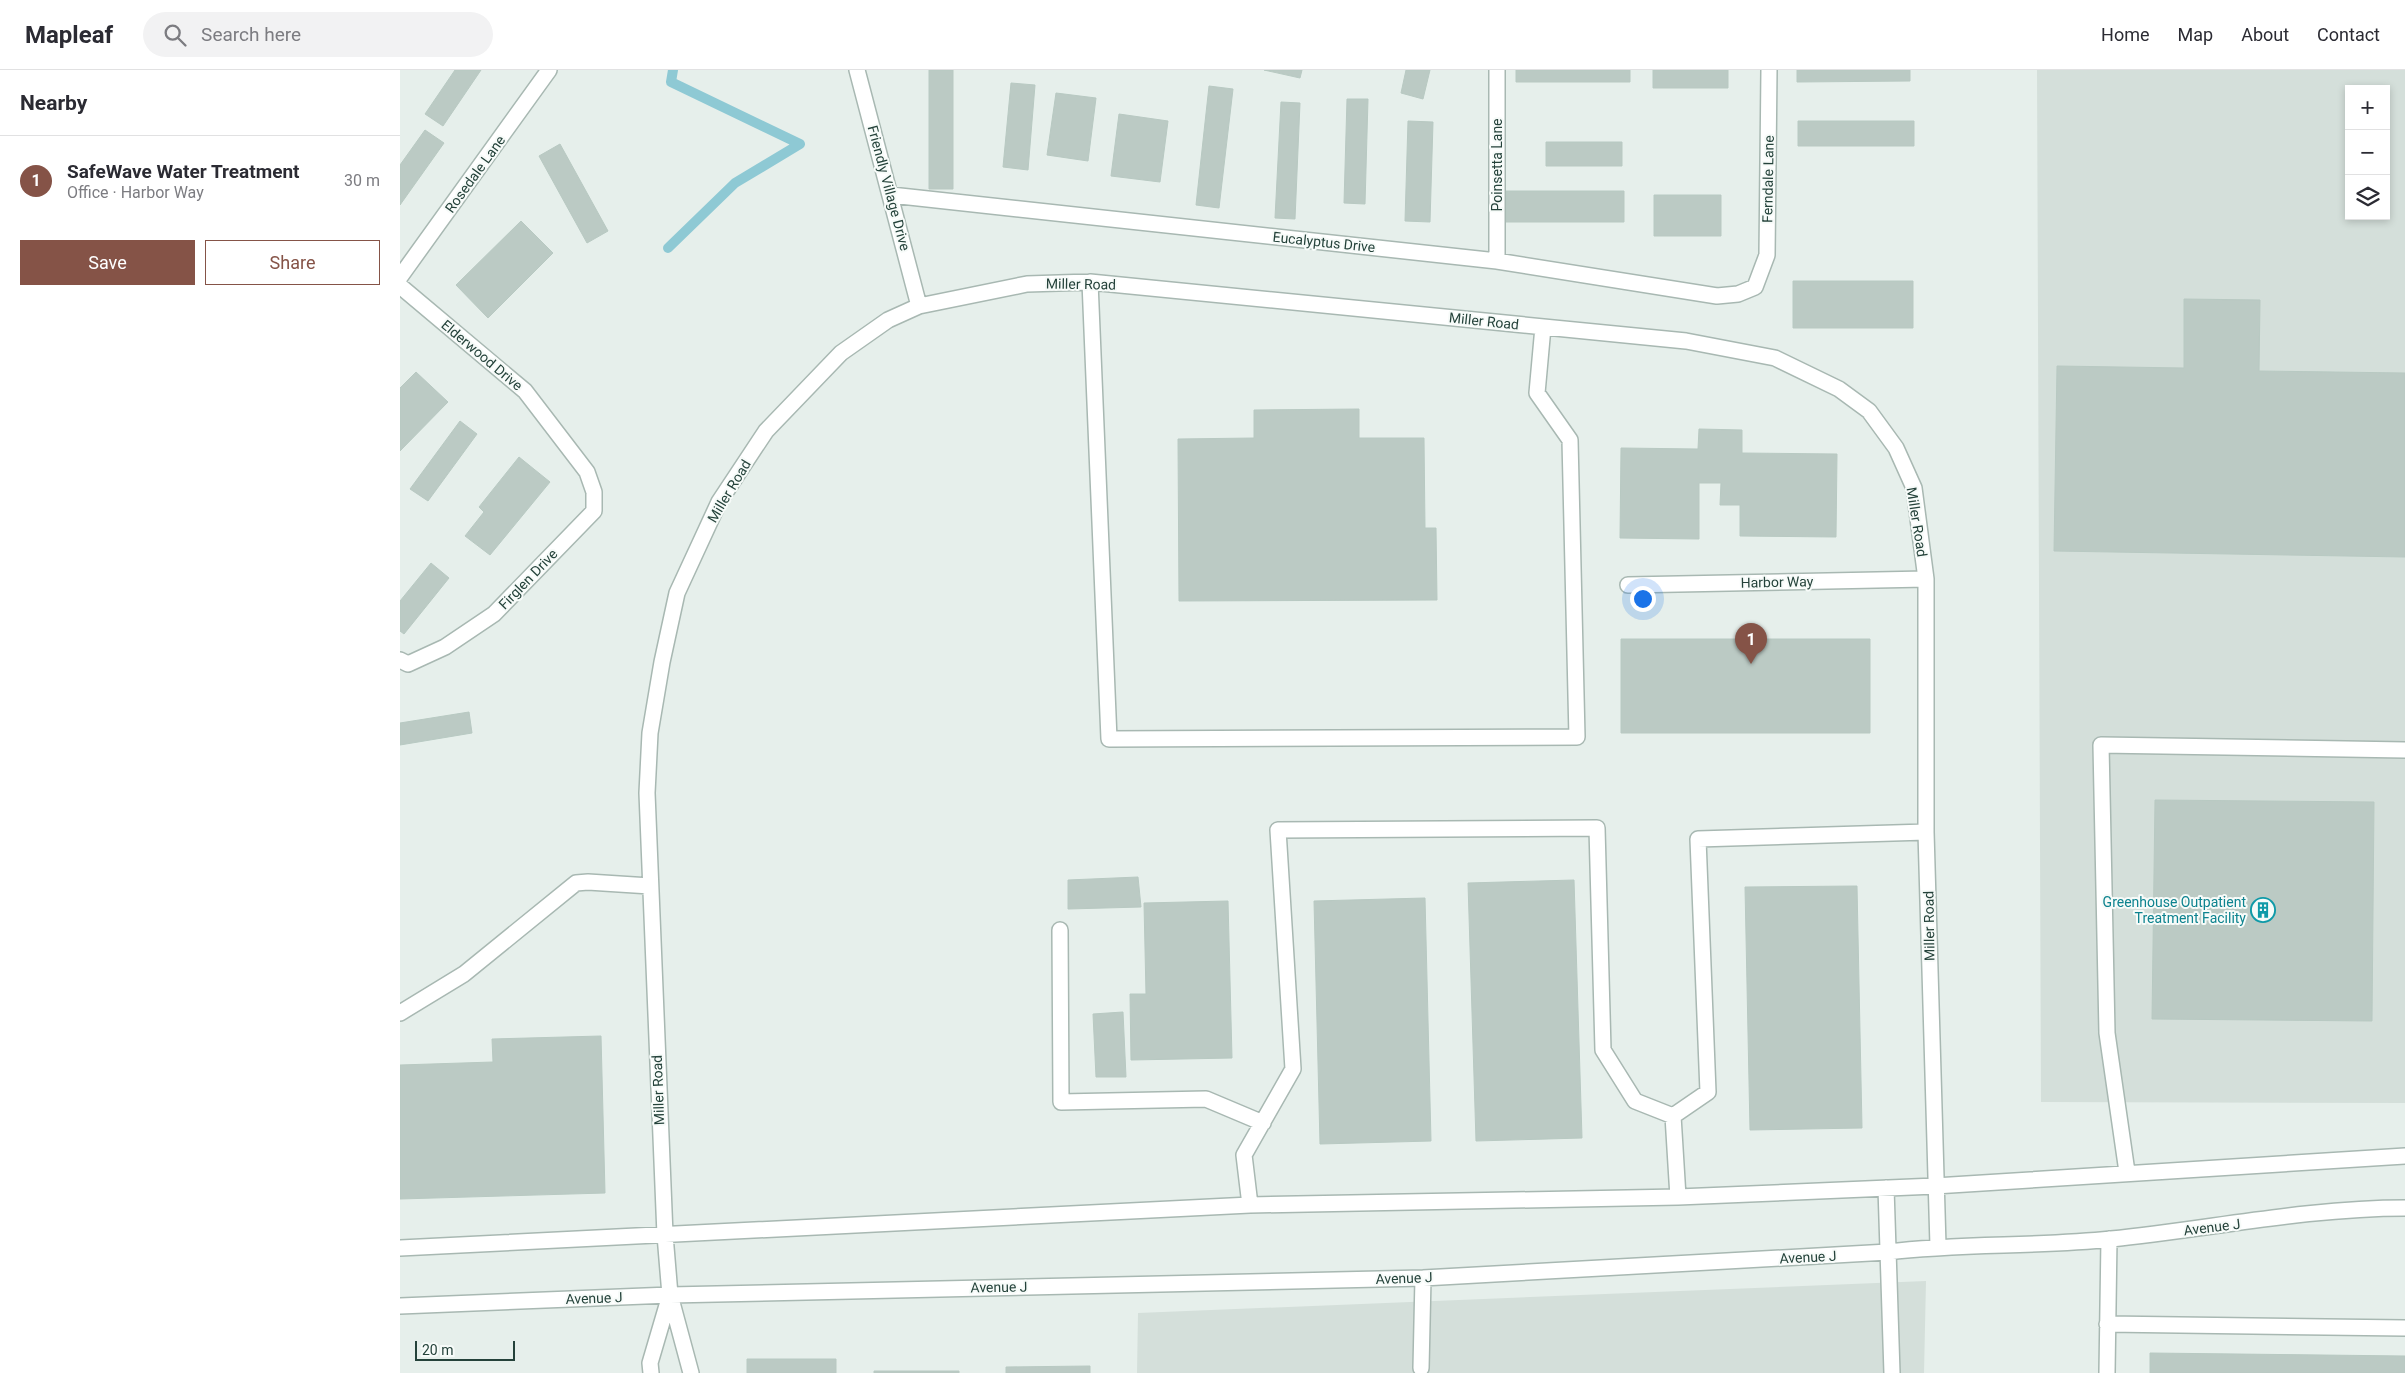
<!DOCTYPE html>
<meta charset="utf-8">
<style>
:root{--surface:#fff;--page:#f2f2f3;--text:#2b2b33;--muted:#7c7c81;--line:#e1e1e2;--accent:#855347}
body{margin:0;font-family:Roboto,sans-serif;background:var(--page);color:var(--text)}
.controls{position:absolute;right:15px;top:15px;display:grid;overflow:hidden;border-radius:0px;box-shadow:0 2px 8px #0003}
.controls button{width:45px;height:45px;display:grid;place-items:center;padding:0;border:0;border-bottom:1px solid var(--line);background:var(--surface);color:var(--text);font:25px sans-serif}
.scale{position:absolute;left:15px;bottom:12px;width:100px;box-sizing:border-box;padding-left:5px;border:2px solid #24423a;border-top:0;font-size:14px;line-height:18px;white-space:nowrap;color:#24423a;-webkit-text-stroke:4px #f7fbf9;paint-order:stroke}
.you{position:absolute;left:1242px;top:528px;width:18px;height:18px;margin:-12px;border:4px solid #fff;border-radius:50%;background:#1a73e8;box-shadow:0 0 0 8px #1a73e833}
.badge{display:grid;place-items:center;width:32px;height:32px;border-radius:50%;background:var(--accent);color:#fff;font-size:16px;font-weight:700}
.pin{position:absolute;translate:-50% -41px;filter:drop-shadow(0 1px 2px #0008)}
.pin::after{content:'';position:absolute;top:26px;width:18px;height:15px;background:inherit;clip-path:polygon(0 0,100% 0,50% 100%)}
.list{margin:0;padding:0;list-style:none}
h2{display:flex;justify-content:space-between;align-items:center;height:65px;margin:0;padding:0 20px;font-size:21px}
h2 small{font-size:16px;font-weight:400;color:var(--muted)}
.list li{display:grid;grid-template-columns:32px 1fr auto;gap:15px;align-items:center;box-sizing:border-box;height:90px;padding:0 20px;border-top:1px solid var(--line)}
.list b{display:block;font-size:19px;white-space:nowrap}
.list p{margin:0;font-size:16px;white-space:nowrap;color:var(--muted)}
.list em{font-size:16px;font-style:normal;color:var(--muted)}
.actions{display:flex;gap:10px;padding:15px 20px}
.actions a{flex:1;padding:11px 0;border:1px solid var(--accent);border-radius:0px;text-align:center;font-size:18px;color:var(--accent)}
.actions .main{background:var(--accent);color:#fff}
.icon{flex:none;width:28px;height:28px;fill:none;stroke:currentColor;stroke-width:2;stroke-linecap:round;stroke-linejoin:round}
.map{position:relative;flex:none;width:2005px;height:1303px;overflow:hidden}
header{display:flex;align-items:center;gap:30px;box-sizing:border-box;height:70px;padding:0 25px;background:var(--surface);border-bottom:1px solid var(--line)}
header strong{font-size:24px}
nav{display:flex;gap:28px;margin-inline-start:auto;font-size:18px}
.search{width:350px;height:45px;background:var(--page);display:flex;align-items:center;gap:12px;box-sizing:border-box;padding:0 18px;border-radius:28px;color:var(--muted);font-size:19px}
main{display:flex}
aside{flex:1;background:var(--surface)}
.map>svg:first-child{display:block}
</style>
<header>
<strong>Mapleaf</strong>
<div class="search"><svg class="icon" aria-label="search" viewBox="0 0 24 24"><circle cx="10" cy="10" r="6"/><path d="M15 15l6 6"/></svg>Search here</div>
<nav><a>Home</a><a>Map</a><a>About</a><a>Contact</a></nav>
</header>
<main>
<aside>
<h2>Nearby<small></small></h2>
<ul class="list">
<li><span class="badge">1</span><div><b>SafeWave Water Treatment</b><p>Office · Harbor Way</p></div><em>30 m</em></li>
</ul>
<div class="actions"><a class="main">Save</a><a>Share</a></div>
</aside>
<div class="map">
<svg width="2005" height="1303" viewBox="0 0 2005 1303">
<rect width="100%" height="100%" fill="#e6efeb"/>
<path fill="#d4dfda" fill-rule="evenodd" d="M 1637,0 L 2005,0 L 2005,1033 L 1641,1032 ZM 1949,19 L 1986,19 L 1986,146 L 1949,146 Z
M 1526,1211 L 1524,1303 L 737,1303 L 738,1243 Z"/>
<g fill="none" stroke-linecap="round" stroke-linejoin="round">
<path stroke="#8ec9d4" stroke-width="10" d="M 268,178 L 335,113 L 400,74 L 271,12 L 273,0"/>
</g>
<path fill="#bbcac4" stroke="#b8c9c2" d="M 55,0 L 81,0 L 43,56 L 25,44 Z
M 529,0 L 553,0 L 553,119 L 529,119 Z
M 864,0 L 902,0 L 900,8 Z
M 1006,0 L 1030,0 L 1023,29 L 1001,23 Z
M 1116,0 L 1230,0 L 1230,12 L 1116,12 Z
M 1253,0 L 1328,0 L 1328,18 L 1253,18 Z
M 1397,0 L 1510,0 L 1510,11 L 1397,12 Z
M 611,13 L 635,15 L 628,100 L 603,97 Z
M 809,16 L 833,19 L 819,138 L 796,135 Z
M 656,23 L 696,28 L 688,91 L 647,85 Z
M 947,29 L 968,29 L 965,134 L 944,133 Z
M 881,32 L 900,33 L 895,149 L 875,148 Z
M 719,44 L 768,51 L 760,112 L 711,106 Z
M 1008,51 L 1033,52 L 1030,152 L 1005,151 Z
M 1398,51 L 1514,51 L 1514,76 L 1398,76 Z
M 25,60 L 44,73 L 0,135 L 0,95 Z
M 1146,72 L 1222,72 L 1222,96 L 1146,96 Z
M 160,74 L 208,161 L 187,173 L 139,86 Z
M 1106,121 L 1224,121 L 1224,152 L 1106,152 Z
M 1254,125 L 1321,125 L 1321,166 L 1254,166 Z
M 121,151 L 153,183 L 88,248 L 56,215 Z
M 1393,211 L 1513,211 L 1513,258 L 1393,258 Z
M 1784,229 L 1860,230 L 1859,301 L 2005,303 L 2005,487 L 1654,481 L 1657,296 L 1784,298 Z
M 16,302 L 48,332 L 0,381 L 0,318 Z
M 959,339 L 959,368 L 1024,368 L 1025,458 L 1036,458 L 1037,530 L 779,531 L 778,369 L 854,368 L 854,340 Z
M 60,351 L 77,364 L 28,431 L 10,419 Z
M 1299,359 L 1342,360 L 1342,383 L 1437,384 L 1436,467 L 1340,466 L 1340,435 L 1320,435 L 1321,413 L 1299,413 L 1299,469 L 1220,468 L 1221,378 L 1298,379 Z
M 119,387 L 150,412 L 90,485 L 65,466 L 84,442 L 79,437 Z
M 31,493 L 49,508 L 4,564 L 0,561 L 0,531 Z
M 1221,569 L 1470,569 L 1470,663 L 1221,663 Z
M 69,642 L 72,663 L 0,675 L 0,653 Z
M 1755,730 L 1974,732 L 1972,951 L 1752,949 Z
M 738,807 L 741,837 L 668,839 L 668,810 Z
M 1174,810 L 1182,1068 L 1076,1071 L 1068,813 Z
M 1457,816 L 1462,1058 L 1350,1060 L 1345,817 Z
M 1025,828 L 1031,1071 L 920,1074 L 914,831 Z
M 828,831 L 832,988 L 731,990 L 730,924 L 746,924 L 744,833 Z
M 723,942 L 726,1007 L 696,1007 L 693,944 Z
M 201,966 L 205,1123 L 0,1129 L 0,995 L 93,992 L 92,969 Z
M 1750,1283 L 2005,1286 L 2005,1303 L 1750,1303 Z
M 347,1289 L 436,1289 L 436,1303 L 347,1303 Z
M 690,1296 L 690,1303 L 606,1303 L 606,1297 Z
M 474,1301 L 559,1301 L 559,1303 L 474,1303 Z"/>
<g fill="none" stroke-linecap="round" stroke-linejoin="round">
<defs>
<path id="minor" d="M 457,0 L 519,236
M 1097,0 L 1097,191
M 491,125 L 1097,191 L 1317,226 L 1338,224 L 1355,217 L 1367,185 L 1369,0
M 0,207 L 149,0
M 690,212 L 709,669 L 1177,667 L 1170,370 L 1137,323 L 1143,257
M 0,216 L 125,321 L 187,402 L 194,422 L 194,441 L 94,544 L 45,577 L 8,594 L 0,590
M 1228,515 L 1526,509
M 660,860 L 661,1032 L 806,1029 L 863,1053
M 0,943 L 64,904 L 176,813 L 188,812 L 250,816
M 1273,1046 L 1308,1022 L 1298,769 L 1526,762
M 1727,1102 L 1707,963 L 1701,675 L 2005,680
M 1486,1118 L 1492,1303
M 850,1135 L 844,1085 L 893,999 L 878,760 L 1197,758 L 1203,980 L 1235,1031 L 1273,1046 L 1278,1127
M 0,1178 L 850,1135 L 1278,1127 L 1535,1116 L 2005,1086
M 0,1236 L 270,1225 L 1023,1208 L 1488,1182 C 1562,1173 1637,1177 1711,1169 C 1809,1159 1907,1138 2005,1138
M 1707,1254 L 2005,1258
M 1021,1298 L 1023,1208
M 251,1303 L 250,1293 L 270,1225
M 291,1303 L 270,1225 L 265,1165 L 247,723 L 250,663 L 262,592 L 277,523 L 319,432 L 366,361 L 441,283 L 488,250 L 519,236 L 627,214 L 690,212 L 1286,271 L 1375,288 L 1439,319 L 1469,341 L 1496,378 L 1514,418 L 1526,509 L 1526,762 L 1538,1176
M 1707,1303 L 1709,1169"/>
</defs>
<use href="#minor" stroke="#a8b8b2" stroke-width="18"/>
<use href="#minor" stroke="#fff" stroke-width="15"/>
</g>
<defs>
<symbol id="building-ring" viewBox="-11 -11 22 22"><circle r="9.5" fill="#f7fbf9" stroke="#0f9aa8" stroke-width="1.5"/><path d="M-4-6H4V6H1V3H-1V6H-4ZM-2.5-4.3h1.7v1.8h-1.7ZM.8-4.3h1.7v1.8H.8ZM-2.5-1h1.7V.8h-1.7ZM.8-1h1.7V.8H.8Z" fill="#0f9aa8"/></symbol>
</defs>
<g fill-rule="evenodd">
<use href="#building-ring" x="1849" y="826" width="28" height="28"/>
</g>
<g text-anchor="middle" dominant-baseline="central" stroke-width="4" stroke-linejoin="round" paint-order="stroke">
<g font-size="14" fill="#24423a" stroke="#f7fbf9">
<text transform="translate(1097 95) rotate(-90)">Poinsetta Lane</text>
<text transform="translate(75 104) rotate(-54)">Rosedale Lane</text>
<text transform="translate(1368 109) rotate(-89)">Ferndale Lane</text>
<text transform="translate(489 118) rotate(75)">Friendly Village Drive</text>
<text transform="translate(924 172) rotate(6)">Eucalyptus Drive</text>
<text transform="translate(681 214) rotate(1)">Miller Road</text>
<text transform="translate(1084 251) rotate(6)">Miller Road</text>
<text transform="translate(82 285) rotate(40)">Elderwood Drive</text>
<text transform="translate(329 421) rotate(-59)">Miller Road</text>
<text transform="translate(1517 452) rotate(81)">Miller Road</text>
<text transform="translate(128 509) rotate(-46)">Firglen Drive</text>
<text transform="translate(1377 512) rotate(-1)">Harbor Way</text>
<text transform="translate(1529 856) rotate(-91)">Miller Road</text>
<text transform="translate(258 1020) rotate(-92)">Miller Road</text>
<text transform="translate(1812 1157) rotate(-7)">Avenue J</text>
<text transform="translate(1408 1187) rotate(-3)">Avenue J</text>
<text transform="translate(1004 1208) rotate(-2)">Avenue J</text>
<text transform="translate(599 1217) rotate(-1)">Avenue J</text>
<text transform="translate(194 1228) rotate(-2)">Avenue J</text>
</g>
<g font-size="14" fill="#0d838f" stroke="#f7fbf9" text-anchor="end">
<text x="1846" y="832">Greenhouse Outpatient<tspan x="1846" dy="16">Treatment Facility</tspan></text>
</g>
</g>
</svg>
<div class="controls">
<button>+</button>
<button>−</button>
<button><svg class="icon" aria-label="layers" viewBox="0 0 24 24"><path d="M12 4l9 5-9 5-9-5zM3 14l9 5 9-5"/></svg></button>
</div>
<div class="scale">20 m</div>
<div class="you"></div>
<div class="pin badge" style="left:1351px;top:594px">1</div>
</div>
</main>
